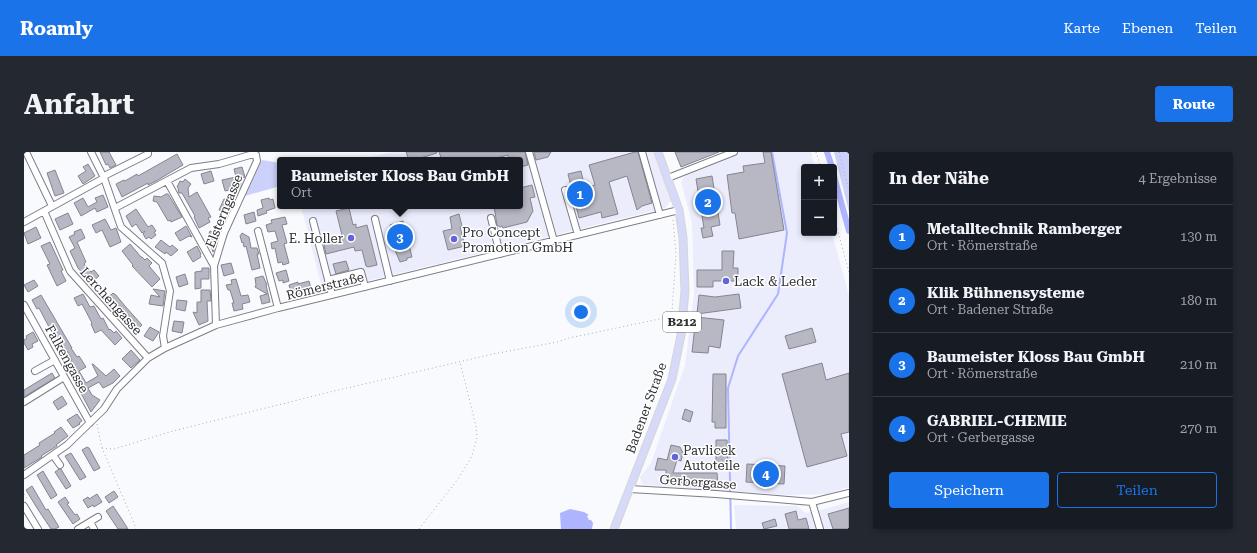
<!DOCTYPE html>
<html lang="de">
<meta charset="utf-8">
<style>
:root{--surface:#171b24;--page:#242831;--text:#f1f3f6;--muted:#9ea1a6;--line:#363941;--accent:#1a73e8}
body{margin:0;font-family:"Roboto Serif",serif;background:var(--page);color:var(--text)}
.controls{position:absolute;right:12px;top:12px;display:grid;overflow:hidden;border-radius:4px;box-shadow:0 2px 6px #0003}
.controls button{width:36px;height:36px;display:grid;place-items:center;padding:0;border:0;border-bottom:1px solid var(--line);background:var(--surface);color:var(--text);font:20px sans-serif}
.you{position:absolute;left:557px;top:160px;width:14px;height:14px;margin:-10px;border:3px solid #fff;border-radius:50%;background:#1a73e8;box-shadow:0 0 0 6px #1a73e833}
.badge{display:grid;place-items:center;width:26px;height:26px;border-radius:50%;background:var(--accent);color:#fff;font-size:13px;font-weight:700}
.pin{position:absolute;translate:-50% -50%;border:2px solid #fff;box-shadow:0 1px 4px #0006}
.popup{position:absolute;left:253px;top:5px;width:246px;height:52px;box-sizing:border-box;display:grid;place-content:center;border-radius:4px;background:var(--surface);filter:drop-shadow(0 1px 3px #0005);font-size:13px;white-space:nowrap;color:var(--muted)}
.popup b{font-size:15px;color:var(--text)}
.popup::after{content:'';position:absolute;left:50%;top:100%;margin-left:-8px;border:8px solid transparent;border-top-color:var(--surface)}
.list{margin:0;padding:0;list-style:none}
h2{display:flex;justify-content:space-between;align-items:center;height:52px;margin:0;padding:0 16px;font-size:17px}
h2 small{font-size:13px;font-weight:400;color:var(--muted)}
.list li{display:grid;grid-template-columns:26px 1fr auto;gap:12px;align-items:center;box-sizing:border-box;height:64px;padding:0 16px;border-top:1px solid var(--line)}
.list b{display:block;font-size:15px;white-space:nowrap}
.list p{margin:0;font-size:13px;white-space:nowrap;color:var(--muted)}
.list em{font-size:13px;font-style:normal;color:var(--muted)}
.actions{display:flex;gap:8px;padding:12px 16px}
.actions a{flex:1;padding:9px 0;border:1px solid var(--accent);border-radius:4px;text-align:center;font-size:14px;color:var(--accent)}
.actions .main{background:var(--accent);color:#fff}
.map{position:relative;flex:none;width:825px;height:377px;overflow:hidden;border-radius:4px}
header{display:flex;align-items:center;gap:24px;box-sizing:border-box;height:56px;padding:0 20px;background:var(--accent);color:#fff}
header strong{font-size:19px}
nav{display:flex;gap:22px;margin-inline-start:auto;font-size:14px}
.intro{display:flex;align-items:center;justify-content:space-between;box-sizing:border-box;height:96px;padding:0 24px}
h1{margin:0;font-size:28px}
.button{padding:10px 18px;border-radius:4px;background:var(--accent);color:#fff;font-size:14px;font-weight:700}
main{display:flex;gap:24px;padding:0 24px}
aside{flex:1;background:var(--surface);border-radius:4px;box-shadow:0 2px 6px #0003}
.map>svg:first-child{display:block}
</style>
<header>
<strong>Roamly</strong>
<nav><a>Karte</a><a>Ebenen</a><a>Teilen</a></nav>
</header>
<div class="intro"><h1>Anfahrt</h1><a class="button">Route</a></div>
<main>
<div class="map">
<svg width="825" height="377" viewBox="0 0 825 377">
<rect width="100%" height="100%" fill="#f9fafe"/>
<path fill="#ebedfd" d="M 368,0 L 629,0 L 648,47 L 641,56 L 299,140 L 277,54 L 496,54 L 496,8 L 334,8 Z
M 715,0 L 787,0 L 791,15 L 780,15 L 780,81 L 808,81 L 825,144 L 825,335 L 803,342 L 764,343 L 619,333 L 616,325 L 627,311 L 661,213 L 670,141 L 668,71 L 657,30 L 661,24 Z
M 825,350 L 825,377 L 712,377 L 710,353 L 773,354 L 782,361 L 800,357 Z"/>
<path fill="#ccd1fb" d="M 810,0 L 825,0 L 825,60 Z
M 238,8 L 256,11 L 256,34 L 221,44 Z"/>
<path fill="#aeb4fd" d="M 546,357 L 560,360 L 565,363 L 563,364 L 565,368 L 567,368 L 569,371 L 568,377 L 537,377 L 536,361 Z"/>
<g fill="none" stroke-linecap="round" stroke-linejoin="round">
<path stroke="#aeb4fd" stroke-width="2" d="M 707,377 L 704,236 L 714,204 L 754,142 L 763,81 L 748,0"/>
<path stroke="#aeb4fd" stroke-width="6" d="M 803,0 L 808,15
M 810,24 L 825,79"/>
</g>
<path fill="#b7b8c3" stroke="#83858f" d="M 76,0 L 85,0 L 92,13 L 86,16 L 84,12 L 82,13 Z
M 382,0 L 413,0 L 413,1 L 390,8 L 385,8 Z
M 415,0 L 501,0 L 504,13 L 496,15 L 496,8 L 485,8 L 484,3 L 465,8 L 418,8 Z
M 510,0 L 527,0 L 524,5 L 512,8 Z
M 611,0 L 614,0 L 628,51 L 618,54 L 613,58 L 603,24 L 585,30 L 594,62 L 578,66 L 577,60 L 555,66 L 544,22 L 557,19 L 561,36 L 571,33 L 565,13 Z
M 651,0 L 695,0 L 657,15 Z
M 739,0 L 747,0 L 760,78 L 715,87 L 711,61 L 708,61 L 703,23 L 720,20 L 719,14 L 741,11 Z
M 153,2 L 159,13 L 132,29 L 124,33 L 124,31 L 98,45 L 92,32 L 100,28 L 101,29 L 113,22 L 114,24 Z
M 64,12 L 71,24 L 59,32 L 54,24 L 62,19 L 59,15 Z
M 218,15 L 221,25 L 216,27 L 217,33 L 216,36 L 201,39 L 198,28 L 212,25 L 210,17 Z
M 31,18 L 40,41 L 31,44 L 23,21 Z
M 187,19 L 190,29 L 180,32 L 177,22 Z
M 688,24 L 696,73 L 687,75 L 689,84 L 679,86 L 677,76 L 680,76 L 672,27 Z
M 161,27 L 167,32 L 164,36 L 165,45 L 173,40 L 187,65 L 184,66 L 186,70 L 175,76 L 170,65 L 171,64 L 158,41 L 155,41 L 154,36 L 153,35 L 156,29 L 159,30 Z
M 508,33 L 511,45 L 506,46 L 509,59 L 503,70 L 479,76 L 478,74 L 476,75 L 473,73 L 470,54 L 496,54 L 496,36 Z
M 142,42 L 144,42 L 158,65 L 147,70 L 146,68 L 144,69 L 133,50 L 129,49 L 130,44 L 137,45 Z
M 79,43 L 84,55 L 73,60 L 71,56 L 57,64 L 50,51 L 59,46 L 64,55 L 73,50 L 71,46 Z
M 245,46 L 246,48 L 249,47 L 251,56 L 242,59 L 243,61 L 234,64 L 233,58 L 239,56 L 237,48 Z
M 200,47 L 209,51 L 204,62 L 195,58 Z
M 325,56 L 329,73 L 332,72 L 332,76 L 343,73 L 353,113 L 344,115 L 342,114 L 338,98 L 331,99 L 330,95 L 302,102 L 299,88 L 318,83 L 312,59 Z
M 112,57 L 124,75 L 128,73 L 132,79 L 130,80 L 132,83 L 127,87 L 125,85 L 122,87 L 119,82 L 121,79 L 118,81 L 112,72 L 108,75 L 102,64 Z
M 230,60 L 232,69 L 222,72 L 220,63 Z
M 44,61 L 49,72 L 36,78 L 31,67 Z
M 435,62 L 438,74 L 436,75 L 441,94 L 424,98 L 419,79 L 428,77 L 426,65 Z
M 261,65 L 263,72 L 258,73 L 263,91 L 260,92 L 265,111 L 259,113 L 258,110 L 254,111 L 251,96 L 248,97 L 247,91 L 254,89 L 251,79 L 244,80 L 242,73 L 248,71 L 247,68 Z
M 81,67 L 87,78 L 92,76 L 97,90 L 86,95 L 78,78 L 72,81 L 68,73 Z
M 379,69 L 388,105 L 383,106 L 383,108 L 376,110 L 371,98 L 373,97 L 366,73 Z
M 162,74 L 168,85 L 165,84 L 156,89 L 151,81 Z
M 12,75 L 17,86 L 4,92 L 0,81 Z
M 57,77 L 61,86 L 53,90 L 62,110 L 60,112 L 67,120 L 70,118 L 75,124 L 67,131 L 54,116 L 46,99 L 51,96 L 45,85 L 51,82 L 50,80 Z
M 186,79 L 195,82 L 189,100 L 186,90 L 182,90 Z
M 218,81 L 225,85 L 227,96 L 233,96 L 235,102 L 233,102 L 236,116 L 228,118 L 222,94 L 220,95 L 219,90 L 218,91 L 216,84 Z
M 137,88 L 146,95 L 148,93 L 154,98 L 147,104 L 142,100 L 141,102 L 131,95 Z
M 26,90 L 39,118 L 37,119 L 42,129 L 33,134 L 23,113 L 26,112 L 17,94 Z
M 106,92 L 117,105 L 118,105 L 121,108 L 123,106 L 128,111 L 125,114 L 136,127 L 128,135 L 108,114 L 109,113 L 98,99 Z
M 173,94 L 177,102 L 176,103 L 177,105 L 169,110 L 163,100 Z
M 698,99 L 710,99 L 709,116 L 714,116 L 714,129 L 689,129 L 689,135 L 673,135 L 673,118 L 698,118 Z
M 322,109 L 325,118 L 312,122 L 309,112 Z
M 207,111 L 210,121 L 200,124 L 197,113 Z
M 178,116 L 185,116 L 185,127 L 177,127 L 177,136 L 171,137 L 171,120 L 178,119 Z
M 262,118 L 265,129 L 259,131 L 259,128 L 255,129 L 252,121 Z
M 161,122 L 164,132 L 155,135 L 152,125 Z
M 239,124 L 243,133 L 242,133 L 246,150 L 238,152 L 236,144 L 243,142 L 231,135 L 232,133 L 231,126 Z
M 212,127 L 217,144 L 224,143 L 226,150 L 218,152 L 219,157 L 210,159 L 208,151 L 210,151 L 206,138 L 204,138 L 202,133 L 208,132 L 207,128 Z
M 10,128 L 14,134 L 4,140 L 0,133 Z
M 285,129 L 287,136 L 279,138 L 280,141 L 268,144 L 265,133 L 274,130 L 274,132 Z
M 129,137 L 141,139 L 139,154 L 125,152 L 127,143 L 136,145 Z
M 177,138 L 186,138 L 187,149 L 183,149 L 184,169 L 175,173 L 169,160 L 173,161 L 173,150 L 177,150 Z
M 89,141 L 90,142 L 91,142 L 101,154 L 118,173 L 112,179 L 102,167 L 100,169 L 81,148 Z
M 59,142 L 66,155 L 70,154 L 77,167 L 79,166 L 85,178 L 86,177 L 90,181 L 92,179 L 98,186 L 91,193 L 77,178 L 71,181 L 67,172 L 68,171 L 58,152 L 54,154 L 50,146 Z
M 715,142 L 717,156 L 673,162 L 675,143 L 691,145 Z
M 17,143 L 48,196 L 47,196 L 53,205 L 55,204 L 62,215 L 55,219 L 62,231 L 74,224 L 68,212 L 69,212 L 82,224 L 90,217 L 96,224 L 89,231 L 79,236 L 75,230 L 64,236 L 68,243 L 76,248 L 67,260 L 51,230 L 53,228 L 46,216 L 49,214 L 46,209 L 48,208 L 43,199 L 37,202 L 32,193 L 34,192 L 15,156 L 13,157 L 8,148 Z
M 153,148 L 163,149 L 161,159 L 152,157 Z
M 672,165 L 700,168 L 696,196 L 685,194 L 684,201 L 668,200 Z
M 150,169 L 160,170 L 158,181 L 148,179 Z
M 126,175 L 135,180 L 129,189 L 120,184 Z
M 788,176 L 792,190 L 765,197 L 761,184 Z
M 9,180 L 14,189 L 8,192 L 9,195 L 4,198 L 0,191 L 0,188 L 3,186 L 2,184 Z
M 107,198 L 116,208 L 107,216 L 98,207 Z
M 798,211 L 802,228 L 825,221 L 825,280 L 817,282 L 823,304 L 783,315 L 758,222 Z
M 28,221 L 31,226 L 0,245 L 0,238 Z
M 689,222 L 702,222 L 702,276 L 691,276 L 691,270 L 688,270 Z
M 38,244 L 43,252 L 34,258 L 29,250 Z
M 661,257 L 669,260 L 666,270 L 658,267 Z
M 53,262 L 58,269 L 55,271 L 56,272 L 49,276 L 43,268 Z
M 37,275 L 44,284 L 32,293 L 33,294 L 17,304 L 18,305 L 0,316 L 0,303 L 16,293 L 15,291 L 31,281 L 30,280 Z
M 692,288 L 703,288 L 704,315 L 692,315 Z
M 647,293 L 656,295 L 659,301 L 657,309 L 653,308 L 649,321 L 693,321 L 694,332 L 660,333 L 660,331 L 642,331 L 642,318 L 631,318 L 634,306 L 643,308 Z
M 63,295 L 65,296 L 76,316 L 70,319 L 58,298 Z
M 47,301 L 62,325 L 56,328 L 41,304 Z
M 723,312 L 761,314 L 760,332 L 722,330 Z
M 35,317 L 37,317 L 47,334 L 42,337 L 31,320 Z
M 19,319 L 33,343 L 27,347 L 13,323 Z
M 8,334 L 22,358 L 24,357 L 35,375 L 31,377 L 27,377 L 13,356 L 2,338 Z
M 90,339 L 94,345 L 85,351 L 81,345 Z
M 73,342 L 78,350 L 70,355 L 69,353 L 64,356 L 59,348 L 64,345 L 65,347 Z
M 41,345 L 45,351 L 43,352 L 51,363 L 53,362 L 56,367 L 49,372 L 34,350 Z
M 89,354 L 97,366 L 104,377 L 94,377 L 82,359 Z
M 825,356 L 825,377 L 809,377 L 804,362 Z
M 772,359 L 774,368 L 782,366 L 785,377 L 765,377 L 761,362 Z
M 751,367 L 753,374 L 740,377 L 738,371 Z"/>
<g fill="none" stroke-linecap="round" stroke-linejoin="round">
<defs>
<path id="minor" d="M 2,0 L 28,54
M 67,0 L 80,26 L 97,75 L 138,111 L 146,139 L 139,184 L 141,196
M 505,0 L 530,89
M 618,0 L 636,63
M 644,26 L 710,0
M 143,29 L 190,114
M 541,38 L 554,83
M 91,56 L 167,16 L 195,12 L 226,3 L 232,3
M 20,59 L 46,119 L 124,206
M 467,66 L 476,102
M 351,67 L 366,129
M 289,69 L 308,143
M 0,70 L 80,26 L 82,23 L 124,2 L 124,0
M 234,79 L 254,156
M 304,128 L 337,120 L 341,135
M 0,153 L 66,271
M 192,173 L 190,114 L 200,81 L 233,9 L 232,3
M 11,219 L 31,208
M 0,250 L 40,225
M 29,303 L 36,313
M 0,323 L 43,293 L 80,257 L 93,237 L 124,206 L 141,196 L 192,173 L 254,156 L 655,58
M 606,337 L 692,342 L 788,350 L 825,341
M 788,350 L 796,377
M 0,354 L 14,377
M 66,370 L 70,377
M 54,377 L 74,365"/>
<path id="major" d="M 590,377 L 648,227 L 657,183 L 661,139 L 659,86 L 655,58 L 634,0"/>
</defs>
<use href="#minor" stroke="#7c7d88" stroke-width="8"/>
<use href="#major" stroke="#d6d6d7" stroke-width="9"/>
<path stroke="#abacb0" stroke-width="1" stroke-dasharray="1 3" stroke-linecap="butt" d="M 792,0 L 797,15
M 815,0 L 825,39
M 810,65 L 825,120
M 73,272 L 78,296 L 110,371 L 112,377
M 78,296 L 90,297 L 149,279 L 306,240 L 469,202 L 533,190 L 545,186 L 645,165 L 648,160 L 652,102 L 649,67
M 0,342 L 4,348
M 395,377 L 434,327 L 448,304 L 453,286 L 452,274 L 436,210"/>
<use href="#minor" stroke="#fff" stroke-width="6"/>
<use href="#major" stroke="#d6d9f8" stroke-width="7"/>
</g>
<g fill="#6563dc" stroke="#fff" stroke-width="1.5">
<circle cx="327" cy="86" r="4"/>
<circle cx="430" cy="87" r="4"/>
<circle cx="702" cy="129" r="4"/>
<circle cx="651" cy="305" r="4"/>
</g>
<g text-anchor="middle" dominant-baseline="central" stroke-width="3" stroke-linejoin="round" paint-order="stroke">
<rect fill="#fff" stroke="#6e6f72" stroke-width="1" x="639" y="160" width="38" height="20" rx="3"/>
<g font-size="12" font-weight="bold" fill="#303135">
<text x="658" y="170">B212</text>
</g>
<g font-size="13" fill="#303135" stroke="#fff">
<text transform="translate(200 59) rotate(-68)">Elsterngasse</text>
<text transform="translate(301 134) rotate(-14)">Römerstraße</text>
<text transform="translate(87 149) rotate(48)">Lerchengasse</text>
<text transform="translate(43 207) rotate(61)">Falkengasse</text>
<text transform="translate(622 256) rotate(-70)">Badener Straße</text>
<text transform="translate(674 330) rotate(4)">Gerbergasse</text>
</g>
<g font-size="13" fill="#303135" stroke="#fff" text-anchor="start">
<text x="438" y="80">Pro Concept<tspan x="438" dy="15">Promotion GmbH</tspan></text>
<text x="319" y="86" text-anchor="end">E. Holler</text>
<text x="710" y="129">Lack &amp; Leder</text>
<text x="659" y="298">Pavlicek<tspan x="659" dy="15">Autoteile</tspan></text>
</g>
</g>
</svg>
<div class="controls">
<button>+</button>
<button>−</button>
</div>
<div class="you"></div>
<div class="pin badge" style="left:556px;top:42px">1</div>
<div class="pin badge" style="left:684px;top:50px">2</div>
<div class="pin badge" style="left:376px;top:85px">3</div>
<div class="popup"><b>Baumeister Kloss Bau GmbH</b>Ort</div>
<div class="pin badge" style="left:742px;top:322px">4</div>
</div>
<aside>
<h2>In der Nähe<small>4 Ergebnisse</small></h2>
<ul class="list">
<li><span class="badge">1</span><div><b>Metalltechnik Ramberger</b><p>Ort · Römerstraße</p></div><em>130 m</em></li>
<li><span class="badge">2</span><div><b>Klik Bühnensysteme</b><p>Ort · Badener Straße</p></div><em>180 m</em></li>
<li><span class="badge">3</span><div><b>Baumeister Kloss Bau GmbH</b><p>Ort · Römerstraße</p></div><em>210 m</em></li>
<li><span class="badge">4</span><div><b>GABRIEL-CHEMIE</b><p>Ort · Gerbergasse</p></div><em>270 m</em></li>
</ul>
<div class="actions"><a class="main">Speichern</a><a>Teilen</a></div>
</aside>
</main>
